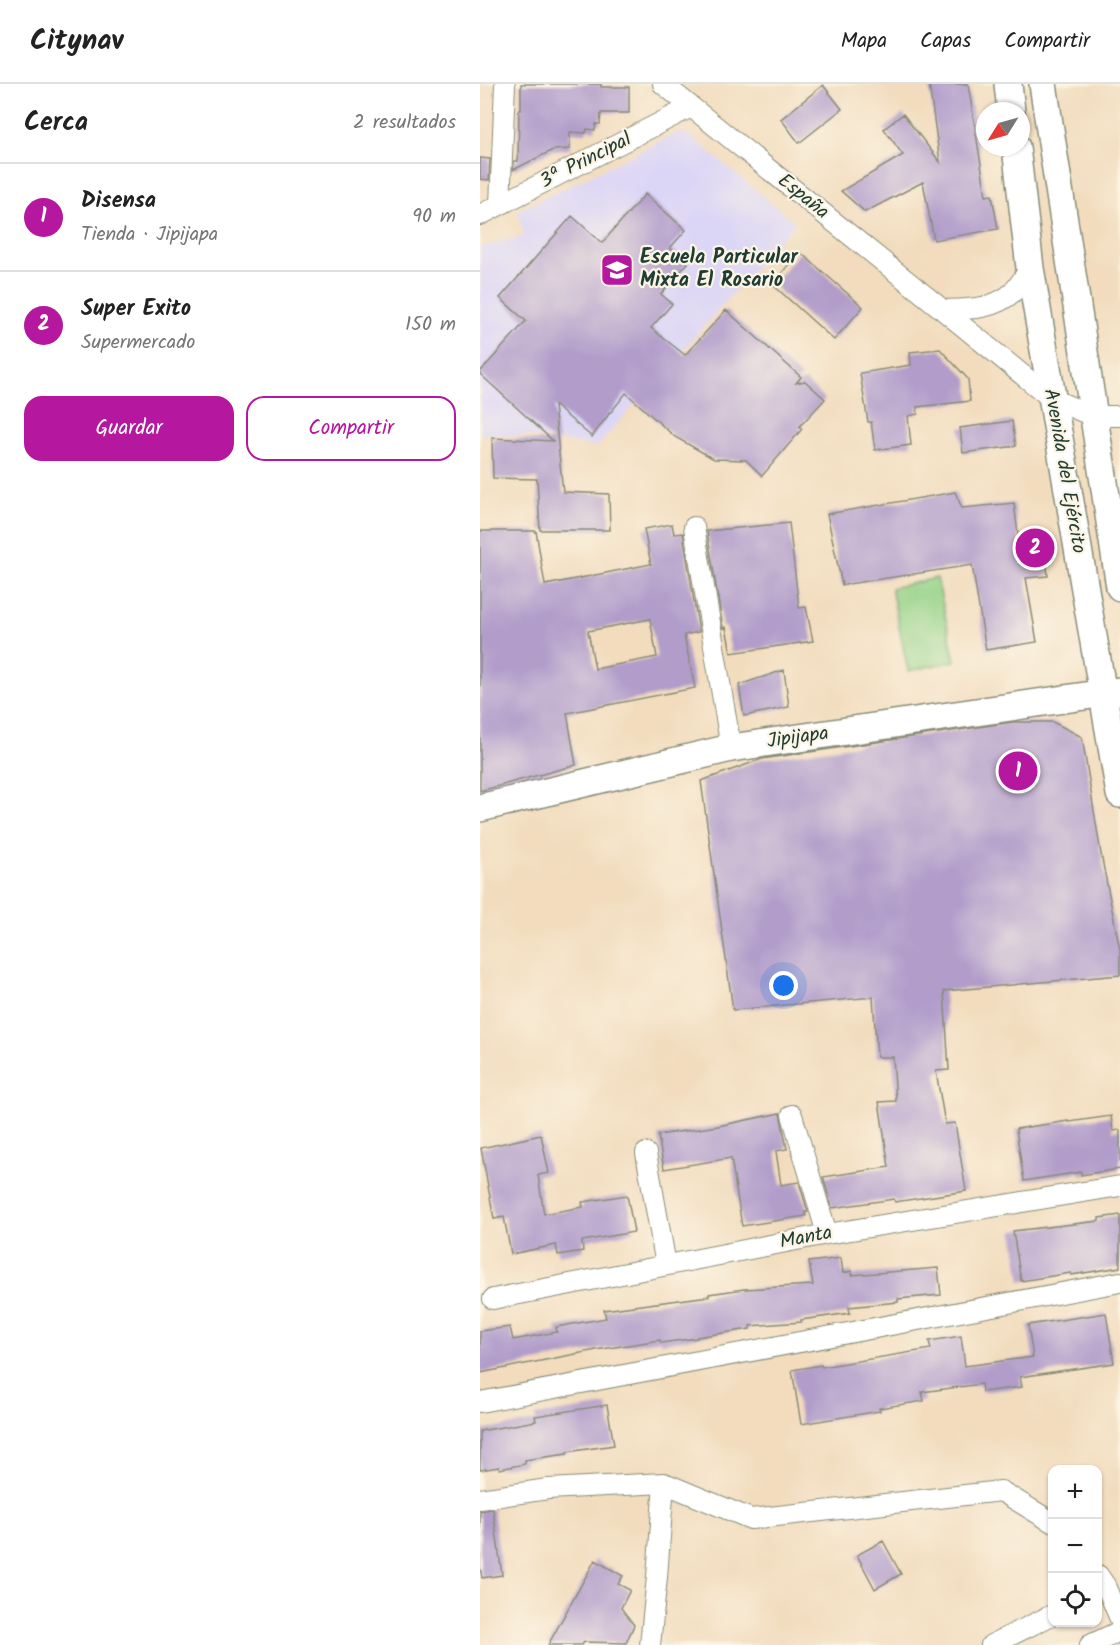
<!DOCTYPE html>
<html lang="es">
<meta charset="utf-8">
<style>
:root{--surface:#fff;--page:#f6f6f6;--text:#222;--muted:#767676;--line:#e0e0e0;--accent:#b5179e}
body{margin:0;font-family:Kalam,sans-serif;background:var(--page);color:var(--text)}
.controls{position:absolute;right:18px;bottom:18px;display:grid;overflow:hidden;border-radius:12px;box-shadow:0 2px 4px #0004}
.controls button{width:54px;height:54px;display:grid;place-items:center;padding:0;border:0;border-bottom:2px solid var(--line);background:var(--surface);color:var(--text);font:30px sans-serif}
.compass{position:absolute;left:496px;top:18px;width:54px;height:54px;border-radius:50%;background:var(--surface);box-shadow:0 2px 4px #0004;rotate:233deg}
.you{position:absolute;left:304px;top:902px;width:21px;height:21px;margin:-15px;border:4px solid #fff;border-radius:50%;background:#1a73e8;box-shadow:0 0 0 9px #1a73e833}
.badge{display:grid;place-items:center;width:39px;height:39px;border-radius:50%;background:var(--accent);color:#fff;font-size:20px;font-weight:700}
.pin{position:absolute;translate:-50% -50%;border:3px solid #fff;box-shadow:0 2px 6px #0006}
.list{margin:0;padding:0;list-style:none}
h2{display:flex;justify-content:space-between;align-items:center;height:78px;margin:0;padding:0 24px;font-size:26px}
h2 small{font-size:20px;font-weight:400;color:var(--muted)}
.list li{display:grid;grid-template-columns:39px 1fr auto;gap:18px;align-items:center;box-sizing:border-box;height:108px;padding:0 24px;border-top:2px solid var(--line)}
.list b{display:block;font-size:22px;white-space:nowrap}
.list p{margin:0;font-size:20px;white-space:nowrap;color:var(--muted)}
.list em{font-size:20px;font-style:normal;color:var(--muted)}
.actions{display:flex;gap:12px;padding:18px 24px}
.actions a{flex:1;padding:14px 0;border:2px solid var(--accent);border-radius:18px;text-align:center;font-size:21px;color:var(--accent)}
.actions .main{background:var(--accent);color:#fff}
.icon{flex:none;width:33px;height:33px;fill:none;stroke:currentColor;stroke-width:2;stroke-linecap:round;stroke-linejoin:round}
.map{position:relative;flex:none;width:640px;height:1561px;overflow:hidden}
header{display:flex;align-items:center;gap:36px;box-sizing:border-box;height:84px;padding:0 30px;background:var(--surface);border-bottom:2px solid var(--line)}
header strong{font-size:28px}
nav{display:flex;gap:33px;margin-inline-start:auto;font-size:21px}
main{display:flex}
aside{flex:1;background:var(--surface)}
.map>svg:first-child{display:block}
</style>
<header>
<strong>Citynav</strong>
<nav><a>Mapa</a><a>Capas</a><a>Compartir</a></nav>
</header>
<main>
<aside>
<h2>Cerca<small>2 resultados</small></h2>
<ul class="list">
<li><span class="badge">1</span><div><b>Disensa</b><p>Tienda · Jipijapa</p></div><em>90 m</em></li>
<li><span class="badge">2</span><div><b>Super Exito</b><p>Supermercado</p></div><em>150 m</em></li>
</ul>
<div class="actions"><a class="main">Guardar</a><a>Compartir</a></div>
</aside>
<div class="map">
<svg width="640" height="1561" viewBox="0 0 640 1561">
<rect width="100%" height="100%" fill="#fcf5e5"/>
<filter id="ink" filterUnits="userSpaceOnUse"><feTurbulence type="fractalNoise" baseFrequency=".0167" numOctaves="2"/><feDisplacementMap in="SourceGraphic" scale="12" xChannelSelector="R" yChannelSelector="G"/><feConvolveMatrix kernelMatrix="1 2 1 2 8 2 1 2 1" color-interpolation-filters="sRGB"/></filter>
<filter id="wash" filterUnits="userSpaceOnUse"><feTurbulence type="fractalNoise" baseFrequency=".008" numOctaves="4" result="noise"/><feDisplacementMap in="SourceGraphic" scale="24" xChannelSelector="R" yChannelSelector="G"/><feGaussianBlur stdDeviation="1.35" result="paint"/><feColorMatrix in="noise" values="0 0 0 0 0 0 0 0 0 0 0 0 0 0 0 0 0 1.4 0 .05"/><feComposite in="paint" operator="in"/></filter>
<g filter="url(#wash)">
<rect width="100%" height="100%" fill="#f2dcbd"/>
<path fill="#dcd6f6" d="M 202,49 L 209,51 L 315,139 L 117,363 L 53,352 L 0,350 L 0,163 L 44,152 L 38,127 L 195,50 Z"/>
<path fill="#94d287" stroke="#5a885e" stroke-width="1.5" d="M 457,494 L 475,577 L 428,587 L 411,504 Z"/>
<g id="blocks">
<path fill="#b19cca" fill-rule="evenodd" d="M 41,0 L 121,0 L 121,3 L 149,3 L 149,29 L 121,29 L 120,40 L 116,40 L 115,46 L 107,45 L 106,49 L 90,48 L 90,65 L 73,66 L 33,86 L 34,77 L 38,77 L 39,26 L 41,26 Z
M 449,0 L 488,0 L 506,112 L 512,111 L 518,145 L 454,156 L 443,98 L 385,128 L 361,107 L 423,71 L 404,45 L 423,30 L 460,78 Z
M 343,1 L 362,25 L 319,59 L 301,35 Z
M 0,74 L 10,75 L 9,96 L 0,95 Z
M 165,110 L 206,146 L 190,164 L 208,179 L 181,210 L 192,220 L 171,244 L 205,271 L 246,226 L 321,293 L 316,299 L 325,297 L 345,315 L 319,343 L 322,345 L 282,392 L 266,376 L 234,375 L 195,353 L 146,309 L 131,328 L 129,328 L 129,330 L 112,353 L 74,321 L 83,408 L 129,410 L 130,446 L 60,446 L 57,395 L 13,394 L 12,354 L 73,357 L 0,290 L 0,288 L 46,237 L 20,214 L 92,132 L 122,159 Z
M 320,168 L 383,223 L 354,256 L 292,200 Z
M 460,265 L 488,295 L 490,317 L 437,323 L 438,330 L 428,332 L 431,361 L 395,366 L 391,338 L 388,338 L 380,289 L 431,281 L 430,268 Z
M 532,337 L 536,362 L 483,369 L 480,344 Z
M 475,408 L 482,424 L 534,419 L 541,473 L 565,470 L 568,492 L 546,494 L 557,558 L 506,566 L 492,481 L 362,501 L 347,430 Z
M 309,439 L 319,524 L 326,523 L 333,557 L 251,569 L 246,543 L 243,544 L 227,447 Z
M 192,440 L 194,450 L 203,449 L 219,548 L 204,551 L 215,604 L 87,629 L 96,681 L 0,707 L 0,447 L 56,447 L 65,501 L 171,480 L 164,445 ZM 170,535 L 177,573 L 115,585 L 108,547 Z
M 304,586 L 309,623 L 264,632 L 259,601 Z
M 533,638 L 573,638 L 602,653 L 621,770 L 640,866 L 640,891 L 464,907 L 469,986 L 456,987 L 465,1040 L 475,1039 L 486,1107 L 415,1118 L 414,1115 L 352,1124 L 343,1093 L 409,1083 L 399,1018 L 416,1017 L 413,973 L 397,973 L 393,913 L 253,926 L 221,697 L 282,675 Z
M 300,1029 L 307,1065 L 296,1067 L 301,1101 L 319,1098 L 328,1128 L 325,1128 L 326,1132 L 262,1142 L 251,1074 L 184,1085 L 178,1051 L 238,1042 Z
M 631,1032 L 633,1047 L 640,1046 L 640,1085 L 601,1091 L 601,1088 L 544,1097 L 536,1045 L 588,1037 L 589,1038 Z
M 61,1051 L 69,1089 L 58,1091 L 64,1130 L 103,1123 L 102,1118 L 147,1111 L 154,1148 L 102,1157 L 103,1167 L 78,1171 L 76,1161 L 31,1170 L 24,1133 L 14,1135 L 1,1064 Z
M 640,1131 L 640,1183 L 591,1191 L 591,1189 L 541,1197 L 533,1147 L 619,1137 L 619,1134 Z
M 361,1174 L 363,1189 L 372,1187 L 372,1191 L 458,1184 L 461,1211 L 418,1215 L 418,1218 L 369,1223 L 370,1229 L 321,1236 L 321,1238 L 270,1242 L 270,1245 L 217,1253 L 217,1254 L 181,1259 L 180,1256 L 116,1266 L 0,1289 L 0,1247 L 30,1243 L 33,1256 L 77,1248 L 76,1243 L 126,1234 L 124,1226 L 229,1212 L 229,1210 L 264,1205 L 333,1201 L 329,1178 Z
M 626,1229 L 634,1279 L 540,1293 L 542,1303 L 502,1308 L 501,1300 L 442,1308 L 444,1317 L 399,1324 L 400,1327 L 321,1340 L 312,1286 L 341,1281 L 342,1283 L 451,1265 L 449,1257 L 481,1252 L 485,1282 L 553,1273 L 548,1241 Z
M 127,1321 L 134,1361 L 87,1368 L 87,1370 L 45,1376 L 45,1380 L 20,1385 L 19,1383 L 0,1386 L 0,1347 L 56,1337 L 55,1332 Z
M 13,1425 L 22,1491 L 2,1494 L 0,1482 L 0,1427 Z
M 403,1457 L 421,1490 L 395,1505 L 377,1471 Z
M 115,1476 L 143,1492 L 138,1500 L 150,1506 L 141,1524 L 154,1541 L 146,1559 L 104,1558 L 102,1561 L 68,1561 Z"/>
</g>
</g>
<g filter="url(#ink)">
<use href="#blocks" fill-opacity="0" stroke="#888c78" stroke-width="1.5"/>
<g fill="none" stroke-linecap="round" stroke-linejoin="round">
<defs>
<path id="street" d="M 183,0 L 463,226 C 487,225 514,226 533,208 C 539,201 545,192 550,184
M 20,121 L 25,0
M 0,131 L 211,23
M 463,226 L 572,315 L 613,332 L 640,332
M 214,443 L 251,664
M 312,1031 L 347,1150
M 166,1069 L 186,1181
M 13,1215 L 347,1150 L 640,1102
M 0,1318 L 640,1198
M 0,1415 L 68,1405 L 184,1399 L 271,1435 L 521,1407 L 572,1438
M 618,1491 L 627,1504 L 640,1535
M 170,1561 L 177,1493 L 184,1399
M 511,1561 L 572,1531
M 610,1561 L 640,1547"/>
<path id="secondary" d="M 528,0 L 531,27
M 563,0 L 640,503
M 536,63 L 550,184 L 640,710
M 0,724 L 251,664 L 639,607"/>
</defs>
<use href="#street" stroke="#888c78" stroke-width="22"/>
<use href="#secondary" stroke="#888c78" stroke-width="30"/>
<use href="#street" stroke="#fff" stroke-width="20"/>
<use href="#secondary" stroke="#fff" stroke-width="27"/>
</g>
</g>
<defs>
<symbol id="university-square" viewBox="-11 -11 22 22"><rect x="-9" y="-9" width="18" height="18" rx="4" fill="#b5179e" stroke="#fcf5e5"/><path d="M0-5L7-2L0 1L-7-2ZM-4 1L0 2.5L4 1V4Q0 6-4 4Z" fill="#fff"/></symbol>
</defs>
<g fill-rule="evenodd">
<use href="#university-square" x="118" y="167" width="38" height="38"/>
</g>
<g text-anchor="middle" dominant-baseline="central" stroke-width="4.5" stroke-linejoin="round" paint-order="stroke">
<g font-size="20" fill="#1f3d34" stroke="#fcf5e5">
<text transform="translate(106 77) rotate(-27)">3ª Principal</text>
<text transform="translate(323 113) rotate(39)">España</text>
<text transform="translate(584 387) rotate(80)">Avenida del Ejército</text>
<text transform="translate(318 654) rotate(-8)">Jipijapa</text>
<text transform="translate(326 1154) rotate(-11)">Manta</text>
</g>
<g font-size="20" font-weight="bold" fill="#1f3d34" stroke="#fcf5e5" text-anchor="start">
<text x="160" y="174">Escuela Particular<tspan x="160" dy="23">Mixta El Rosario</tspan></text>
</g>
</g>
</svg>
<div class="controls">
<button>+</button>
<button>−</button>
<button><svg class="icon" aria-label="locate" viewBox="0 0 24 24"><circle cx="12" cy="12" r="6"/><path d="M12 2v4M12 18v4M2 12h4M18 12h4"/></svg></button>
</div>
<svg class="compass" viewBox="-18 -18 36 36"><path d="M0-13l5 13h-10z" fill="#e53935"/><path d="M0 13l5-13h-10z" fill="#767676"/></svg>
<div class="you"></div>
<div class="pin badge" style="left:538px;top:687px">1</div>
<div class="pin badge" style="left:555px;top:464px">2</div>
</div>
</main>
